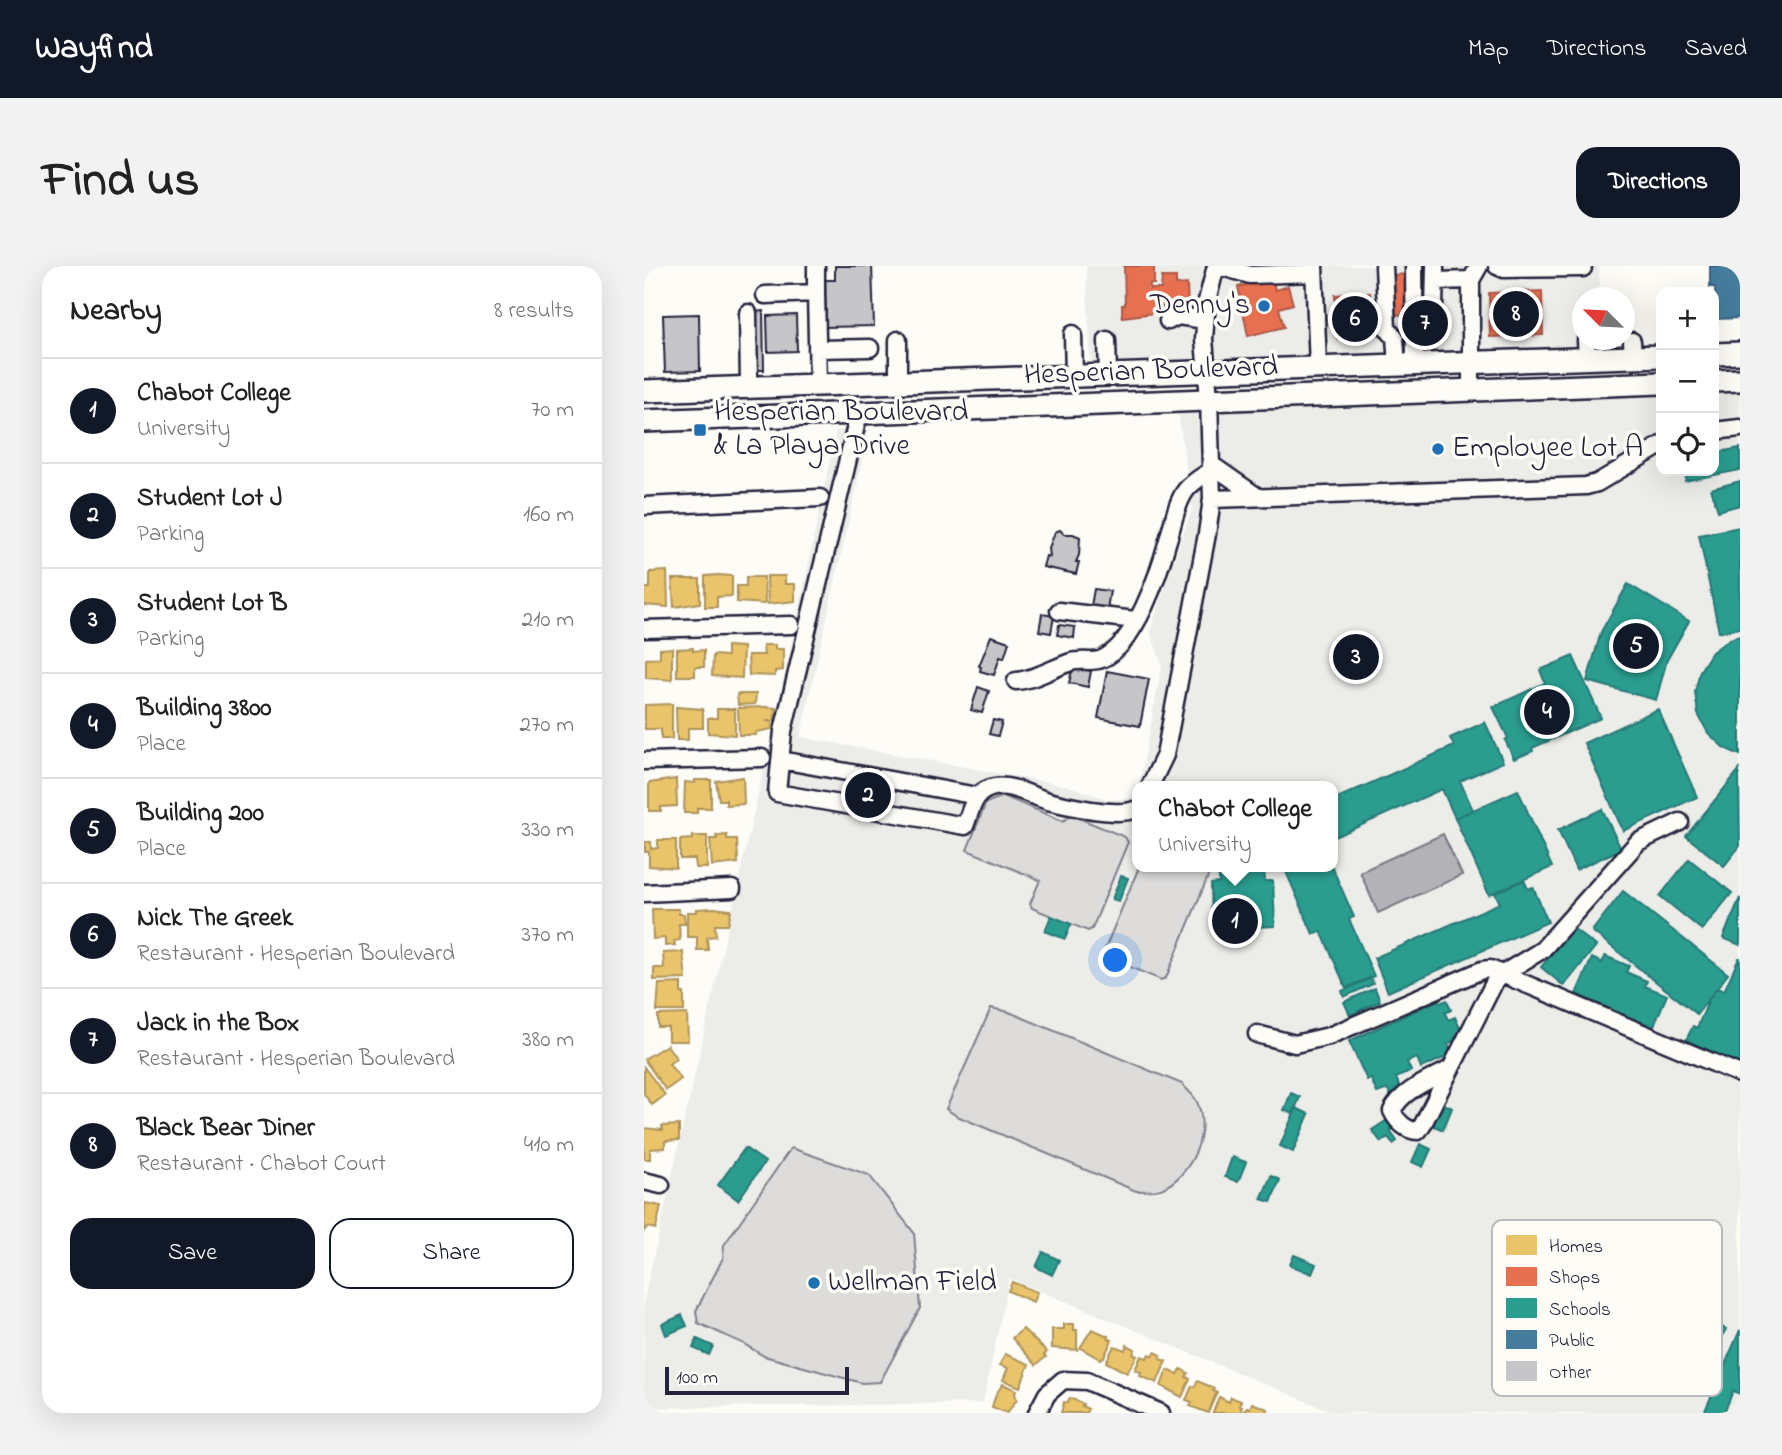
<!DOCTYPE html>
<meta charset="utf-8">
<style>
:root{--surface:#fff;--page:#f2f2f2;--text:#222;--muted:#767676;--line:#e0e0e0;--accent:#111827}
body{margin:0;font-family:"Indie Flower",sans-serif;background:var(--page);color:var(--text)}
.controls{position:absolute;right:21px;top:21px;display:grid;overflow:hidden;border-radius:14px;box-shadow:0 7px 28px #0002}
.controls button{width:63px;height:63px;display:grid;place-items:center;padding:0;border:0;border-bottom:2px solid var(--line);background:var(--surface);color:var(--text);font:35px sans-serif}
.compass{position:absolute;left:928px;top:21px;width:63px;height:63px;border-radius:50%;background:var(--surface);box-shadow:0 7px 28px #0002;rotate:294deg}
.scale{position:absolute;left:21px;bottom:18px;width:184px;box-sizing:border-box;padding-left:7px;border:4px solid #22223b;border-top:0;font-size:19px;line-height:24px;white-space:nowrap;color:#22223b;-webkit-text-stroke:5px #fdfcf7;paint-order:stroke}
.you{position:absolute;left:472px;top:695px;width:24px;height:24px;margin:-18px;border:5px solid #fff;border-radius:50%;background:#1a73e8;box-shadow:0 0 0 10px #1a73e833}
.badge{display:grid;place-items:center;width:46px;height:46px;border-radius:50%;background:var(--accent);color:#fff;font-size:23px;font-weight:700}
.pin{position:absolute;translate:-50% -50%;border:4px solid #fff;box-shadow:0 2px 7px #0006}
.popup{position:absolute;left:488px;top:515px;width:206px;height:91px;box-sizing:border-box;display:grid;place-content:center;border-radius:14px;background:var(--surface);filter:drop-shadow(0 2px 5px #0005);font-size:23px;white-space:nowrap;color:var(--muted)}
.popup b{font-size:26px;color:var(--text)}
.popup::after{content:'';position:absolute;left:50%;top:100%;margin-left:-14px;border:14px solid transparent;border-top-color:var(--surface)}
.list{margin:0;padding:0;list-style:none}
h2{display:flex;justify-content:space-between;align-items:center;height:91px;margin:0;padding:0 28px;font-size:30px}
h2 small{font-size:23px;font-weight:400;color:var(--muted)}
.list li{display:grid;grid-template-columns:46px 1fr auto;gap:21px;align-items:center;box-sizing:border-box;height:105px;padding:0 28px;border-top:2px solid var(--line)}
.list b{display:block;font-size:26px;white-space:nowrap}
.list p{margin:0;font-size:23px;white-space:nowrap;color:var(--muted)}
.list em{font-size:23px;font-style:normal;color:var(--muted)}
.actions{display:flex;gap:14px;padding:21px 28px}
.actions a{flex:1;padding:16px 0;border:2px solid var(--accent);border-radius:21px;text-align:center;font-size:24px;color:var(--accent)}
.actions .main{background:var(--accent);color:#fff}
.icon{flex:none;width:38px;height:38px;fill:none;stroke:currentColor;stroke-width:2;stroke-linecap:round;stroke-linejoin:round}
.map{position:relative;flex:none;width:1096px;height:1147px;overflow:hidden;border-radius:21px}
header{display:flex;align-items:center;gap:42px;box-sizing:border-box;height:98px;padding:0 35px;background:var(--accent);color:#fff}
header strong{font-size:33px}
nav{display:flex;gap:38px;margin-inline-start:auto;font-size:24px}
.intro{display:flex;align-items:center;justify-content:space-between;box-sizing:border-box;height:168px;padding:0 42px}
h1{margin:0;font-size:49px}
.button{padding:18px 32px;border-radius:21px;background:var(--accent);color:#fff;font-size:24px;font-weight:700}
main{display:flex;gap:42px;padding:0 42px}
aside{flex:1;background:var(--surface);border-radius:21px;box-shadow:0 7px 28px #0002}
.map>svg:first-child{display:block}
</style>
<header>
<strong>Wayfind</strong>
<nav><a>Map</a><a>Directions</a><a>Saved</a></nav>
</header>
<div class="intro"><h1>Find us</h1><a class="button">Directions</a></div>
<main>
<aside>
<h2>Nearby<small>8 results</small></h2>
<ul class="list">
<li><span class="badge">1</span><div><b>Chabot College</b><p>University</p></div><em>70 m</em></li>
<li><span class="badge">2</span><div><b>Student Lot J</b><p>Parking</p></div><em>160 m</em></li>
<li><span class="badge">3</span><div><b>Student Lot B</b><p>Parking</p></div><em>210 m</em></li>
<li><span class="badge">4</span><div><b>Building 3800</b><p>Place</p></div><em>270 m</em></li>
<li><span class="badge">5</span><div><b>Building 200</b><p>Place</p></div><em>330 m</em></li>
<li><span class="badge">6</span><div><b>Nick The Greek</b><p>Restaurant · Hesperian Boulevard</p></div><em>370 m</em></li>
<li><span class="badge">7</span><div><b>Jack in the Box</b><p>Restaurant · Hesperian Boulevard</p></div><em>380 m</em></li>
<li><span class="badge">8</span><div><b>Black Bear Diner</b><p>Restaurant · Chabot Court</p></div><em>410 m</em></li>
</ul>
<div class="actions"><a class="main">Save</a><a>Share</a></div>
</aside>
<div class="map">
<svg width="1096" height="1147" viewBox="0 0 1096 1147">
<rect width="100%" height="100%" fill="#fdfcf7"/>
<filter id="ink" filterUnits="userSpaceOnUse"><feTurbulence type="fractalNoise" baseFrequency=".0143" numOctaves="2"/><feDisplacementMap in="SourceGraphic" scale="14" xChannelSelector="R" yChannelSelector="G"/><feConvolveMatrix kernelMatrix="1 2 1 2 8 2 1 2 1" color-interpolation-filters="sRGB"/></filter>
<g filter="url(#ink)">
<path fill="#ecece9" d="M 442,0 L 955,0 L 956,31 L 939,32 L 939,74 L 957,74 L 957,82 L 447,101 Z
M 1096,121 L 1096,816 L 968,764 L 1096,819 L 1096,1147 L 691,1147 L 365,1012 L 339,1137 L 0,1142 L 0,1033 L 147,382 L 192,165 L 225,164 L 156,471 L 425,520 L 464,534 L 489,532 L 493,524 L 493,601 L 689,601 L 689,520 L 495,520 L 518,399 L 506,365 L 548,242 L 534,146 L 1017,125 L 1017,205 L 1070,205 L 1070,122 Z"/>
<path fill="#dddcdb" stroke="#807f8b" stroke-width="2" d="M 359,530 L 419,555 L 427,549 L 481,571 L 484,576 L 448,663 L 444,665 L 388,642 L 386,638 L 396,614 L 323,584 L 342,537 Z
M 495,601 L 568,601 L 522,712 L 517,714 L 462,691 L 460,685 Z
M 347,742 L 365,746 L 538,818 C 542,823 549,828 552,834 C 568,864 548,909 519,922 C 512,926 501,924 492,925 L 313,850 L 302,843 Z
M 147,882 L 225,909 L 270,967 L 276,1042 L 236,1116 L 218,1117 L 120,1090 L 98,1077 L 54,1057 L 52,1045 L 79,992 L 80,979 Z"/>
<path fill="#b2b2b7" stroke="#787885" stroke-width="2" d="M 799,568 L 818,609 L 734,647 L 716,606 Z"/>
<path fill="#e9c46a" stroke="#ad935c" stroke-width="2" d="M 23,305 L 24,341 L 0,339 L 0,322 L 6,322 L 6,306 Z
M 74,309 L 88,310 L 88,330 L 73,331 L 73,341 L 61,341 L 61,310 Z
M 123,310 L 141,310 L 141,318 L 151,318 L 151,335 L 124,338 Z
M 102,311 L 120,311 L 121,338 L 93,336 L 93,320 L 102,320 Z
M 28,313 L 56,313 L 56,337 L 30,341 Z
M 119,379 L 131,379 L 131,383 L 139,383 L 139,404 L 131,405 L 131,410 L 105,409 L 104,389 L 120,389 Z
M 83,380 L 99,381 L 98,412 L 68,410 L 69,389 L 83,390 Z
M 28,382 L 28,414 L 2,412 L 2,393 L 16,392 L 16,383 Z
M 49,382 L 49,385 L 60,384 L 60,401 L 51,401 L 51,410 L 33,410 L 33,383 Z
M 93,428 L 112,428 L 111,438 L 94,439 Z
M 28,438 L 28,473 L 17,473 L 17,463 L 1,463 L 1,439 Z
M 32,441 L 59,443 L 59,462 L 44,462 L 44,474 L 33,474 Z
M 121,441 L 132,442 L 130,455 L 122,455 L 128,456 L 128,463 L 112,466 L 112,469 L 95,469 L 94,442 Z
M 73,443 L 91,443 L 91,469 L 64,467 L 64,452 L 73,452 Z
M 99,511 L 100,538 L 82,539 L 82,534 L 75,534 L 72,515 Z
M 32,513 L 33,540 L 17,541 L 17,545 L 5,545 L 5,517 Z
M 51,514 L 67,514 L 67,542 L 53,542 L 53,547 L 40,547 L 41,516 L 51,517 Z
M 83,569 L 83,573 L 93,573 L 94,597 L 68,600 L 66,573 L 73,573 L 72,570 Z
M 49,570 L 63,570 L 63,602 L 52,602 L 51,593 L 36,593 L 36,574 L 49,573 Z
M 14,574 L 32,574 L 32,602 L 5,600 L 5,586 L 1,586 L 1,576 L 7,576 L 7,583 L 14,582 Z
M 70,642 L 87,644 L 84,659 L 71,659 L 72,670 L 63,671 L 64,684 L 53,684 L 53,671 L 43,671 L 43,646 L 53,646 L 53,643 Z
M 8,643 L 35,643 L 35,648 L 40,648 L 41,658 L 35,658 L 36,674 L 30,675 L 31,679 L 21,680 L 21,672 L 9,673 Z
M 39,686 L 42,713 L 10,714 L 10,702 L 20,702 L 19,687 Z
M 37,717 L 37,727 L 40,727 L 40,745 L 13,745 L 15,718 Z
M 43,748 L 44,775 L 24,775 L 24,761 L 14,761 L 14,749 Z
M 23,779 L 32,792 L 25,798 L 37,813 L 22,824 L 0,793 Z
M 0,801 L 21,829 L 8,839 L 0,828 Z
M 35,859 L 35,874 L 21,875 L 21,882 L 6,883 L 6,893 L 0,893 L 0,862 L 19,864 L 18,860 Z
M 1,937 L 17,940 L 12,963 L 3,961 L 0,965 Z
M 368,1016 L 393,1026 L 389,1036 L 364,1025 Z
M 420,1058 L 430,1058 L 430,1064 L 433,1064 L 433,1084 L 408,1082 L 408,1063 L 420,1063 Z
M 379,1063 L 403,1086 L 400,1089 L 402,1091 L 392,1099 L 368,1072 Z
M 448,1063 L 464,1070 L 464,1072 L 468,1074 L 460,1091 L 456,1093 L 436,1082 Z
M 483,1079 L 491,1083 L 489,1088 L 493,1090 L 483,1107 L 462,1096 L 470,1080 L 481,1084 Z
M 511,1086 L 517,1089 L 516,1093 L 522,1095 L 513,1117 L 496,1110 L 497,1106 L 491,1104 L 497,1090 L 503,1092 L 505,1088 L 509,1090 Z
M 361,1088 L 385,1098 L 376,1121 L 359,1114 L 364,1102 L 356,1099 Z
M 537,1103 L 544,1107 L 542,1111 L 546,1113 L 538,1131 L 517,1120 L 523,1104 L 534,1108 Z
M 553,1115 L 570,1122 L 569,1125 L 573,1126 L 564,1147 L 546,1140 L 548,1136 L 542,1134 L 548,1120 L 551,1121 Z
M 359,1118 L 372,1124 L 371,1128 L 373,1133 L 363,1147 L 348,1141 L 352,1128 Z
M 575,1131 L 585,1136 L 587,1131 L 597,1135 L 595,1140 L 598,1141 L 596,1147 L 569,1147 Z
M 426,1132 L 439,1138 L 438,1140 L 444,1143 L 442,1147 L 417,1147 L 420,1136 L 423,1137 Z
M 608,1137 L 624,1143 L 623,1145 L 626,1147 L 598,1147 L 603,1141 L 606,1142 Z"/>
<path fill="#e76f51" stroke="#ac584a" stroke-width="2" d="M 480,0 L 510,0 L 510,18 L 506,18 L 506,23 L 517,23 L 518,11 L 532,11 L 532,19 L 543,18 L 544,40 L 518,41 L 518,46 L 478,51 L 478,39 L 481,39 Z
M 765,8 L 767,48 L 750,49 L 748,9 Z
M 628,12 L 631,24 L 644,20 L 649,38 L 635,42 L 640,61 L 604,70 L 594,21 Z
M 898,25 L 899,69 L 846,71 L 845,27 Z
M 726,27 L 728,71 L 693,73 L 691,29 Z
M 793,45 L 794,69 L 770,70 L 769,46 Z"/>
<path fill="#2a9d8f" stroke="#287876" stroke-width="2" d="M 1096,182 L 1096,204 L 1041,215 L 1044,205 L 1070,205 L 1070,187 Z
M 1096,215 L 1096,239 L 1074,245 L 1067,223 Z
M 1096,261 L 1096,362 L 1075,366 L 1055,269 Z
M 984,318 L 1045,355 L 1023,394 L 1012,434 L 943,415 L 957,366 Z
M 1096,370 L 1096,489 L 1080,482 L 1064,467 L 1054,448 L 1051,426 L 1056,405 L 1068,386 L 1086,373 Z
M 929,390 L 957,452 L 888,482 L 889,485 L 870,493 L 861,474 L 864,472 L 849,441 L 901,417 L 896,404 Z
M 1014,443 L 1053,531 L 979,565 L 940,477 Z
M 841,456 L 859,496 L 816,515 L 829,544 L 811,552 L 798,523 L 691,571 L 689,534 L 810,480 L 806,472 Z
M 1095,504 L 1096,580 L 1080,600 L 1042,570 Z
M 874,524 L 908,601 L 845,629 L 811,552 Z
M 958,543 L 977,583 L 932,604 L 914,564 Z
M 1045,593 L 1088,627 L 1058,664 L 1016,630 Z
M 620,601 L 621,615 L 629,615 L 631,660 L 568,663 L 567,618 L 575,617 L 575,602 Z
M 640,601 L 688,601 L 710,651 L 705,653 L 730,710 L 702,722 L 677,665 L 669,668 Z
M 477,610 L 484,612 L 475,635 L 468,633 Z
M 880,614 L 884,623 L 889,621 L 904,656 L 744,726 L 730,692 L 856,637 L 851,627 Z
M 979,625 L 1084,708 L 1053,748 L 948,665 Z
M 1096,632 L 1096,679 L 1079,672 Z
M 407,650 L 427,658 L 421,673 L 401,665 Z
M 929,662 L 952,680 L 920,720 L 897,701 Z
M 961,690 L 985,700 L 982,706 L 1003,715 L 1001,720 L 1023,729 L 1009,762 L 932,728 L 948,692 L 958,697 Z
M 1095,692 L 1096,692 L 1096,798 L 1042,774 L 1049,760 L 1053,762 L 1066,731 L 1073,722 L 1080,725 Z
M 727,712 L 729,718 L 700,731 L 698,725 Z
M 731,722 L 736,735 L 706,749 L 700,736 Z
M 795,734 L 796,737 L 803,734 L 807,744 L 801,747 L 804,754 L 811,751 L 819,769 L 804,778 L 809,788 L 777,802 L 773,792 L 763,796 L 767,805 L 752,812 L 757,824 L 746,829 L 744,823 L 733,827 L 727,813 L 723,814 L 705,775 Z
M 647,827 L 656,831 L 649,848 L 640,844 Z
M 799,837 L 808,842 L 799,864 L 788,859 Z
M 652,842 L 665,848 L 649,886 L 636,880 Z
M 745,853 L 751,862 L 746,865 L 753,875 L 749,878 L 744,871 L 737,876 L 728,864 Z
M 776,878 L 787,883 L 779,901 L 768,896 Z
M 101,882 L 121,896 L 94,934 L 74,919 Z
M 588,891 L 602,896 L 594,916 L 581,911 Z
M 627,910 L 636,914 L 627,936 L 617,933 Z
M 399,986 L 415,994 L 408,1009 L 392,1001 Z
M 650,989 L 672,998 L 668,1008 L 646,999 Z
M 38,1049 L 43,1060 L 22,1069 L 18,1058 Z
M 1058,1052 L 1082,1063 L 1066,1100 L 1041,1089 Z
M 1096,1064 L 1096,1128 L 1089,1125 L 1080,1147 L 1060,1147 Z
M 53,1073 L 69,1080 L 65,1089 L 49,1082 Z"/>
<path fill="#457b9d" stroke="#3a6080" stroke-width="2" d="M 1066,0 L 1096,0 L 1096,52 L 1072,53 L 1071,21 L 1066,21 Z"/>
<path fill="#c6c6c8" stroke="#22223b" stroke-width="2" d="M 191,0 L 228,0 L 230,60 L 182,61 L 181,14 L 191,14 Z
M 119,45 L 120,104 L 110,104 L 108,46 Z
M 55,48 L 56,105 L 21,106 L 19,49 Z
M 152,49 L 153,85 L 124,86 L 123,50 Z
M 416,264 L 420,268 L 429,268 L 436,271 L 435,289 L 432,296 L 435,296 L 432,308 L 399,301 L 402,290 L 406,291 L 405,282 L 411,266 Z
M 450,323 L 466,325 L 463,343 L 447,340 Z
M 398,348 L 410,350 L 407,367 L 395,365 Z
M 415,359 L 431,361 L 430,372 L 413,369 Z
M 347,370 L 365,376 L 360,392 L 356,391 L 350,409 L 336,405 L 337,401 L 335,400 Z
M 429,401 L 447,405 L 444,421 L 425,417 Z
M 463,405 L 505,413 L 496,460 L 454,452 Z
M 334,421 L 345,425 L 338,447 L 327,444 Z
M 349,454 L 358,456 L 354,470 L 345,468 Z"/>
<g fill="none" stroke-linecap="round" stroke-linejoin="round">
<defs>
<path id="minor" d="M 172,0 L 172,27
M 575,0 L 606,9 L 670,7
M 670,0 L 674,101
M 740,0 L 743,62 L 751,72 L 753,99
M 770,0 L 771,98
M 853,0 L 860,3 L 939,2
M 791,15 L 827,14
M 121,29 L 172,27 L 174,119
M 790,42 L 791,0
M 104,47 L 105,121
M 524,55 L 534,50 L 561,54
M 429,68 L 430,109
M 254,74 L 254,115
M 463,74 L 464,108
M 942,74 L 943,92
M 988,75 L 989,91
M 173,83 L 226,82
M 827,124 L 827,14 L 835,0
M 215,147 L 139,465 L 133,527 L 321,560 C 325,550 328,534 337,527 C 359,510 386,531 408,536 C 429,541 475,551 493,543
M 1070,165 L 1096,162
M 568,199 L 614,231
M 568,233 L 942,220 L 953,217 L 1017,179
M 0,240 L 176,232
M 415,345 L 491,354
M 0,363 L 147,359
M 372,415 C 390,414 409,402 427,396 C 437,393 449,397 458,393 C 492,378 515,307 524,274 C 529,258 532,237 542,224 C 549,215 559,210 568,204
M 137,494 L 333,530
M 0,495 L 118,492
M 506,520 L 521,489 L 563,268 L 568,233 L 565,133 L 560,73 L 563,35 L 572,0
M 0,627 L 88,623
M 613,768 L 651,778 L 685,770 L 838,704 L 846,703 L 1096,808
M 806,803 C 786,814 758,824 748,845 C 753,856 763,865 774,865 L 778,860 L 851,715 L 860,707 L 898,684 L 994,576 L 1036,556
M 0,915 L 17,919
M 393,1147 L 403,1128 L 419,1114 L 443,1115 L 517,1147"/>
<path id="major" d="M 1070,88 L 1096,87
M 1070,115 L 1096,114
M 0,125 L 1017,90
M 0,155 L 1017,117"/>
</defs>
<use href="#minor" stroke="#22223b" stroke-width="21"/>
<use href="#major" stroke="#22223b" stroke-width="26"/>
<use href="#minor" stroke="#fdfcf7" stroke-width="16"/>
<use href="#major" stroke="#fdfcf7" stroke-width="21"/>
</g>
</g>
<g fill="#1f6fb2" stroke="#fdfcf7" stroke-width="2.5">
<circle cx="620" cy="40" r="7"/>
<rect x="49" y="157" width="14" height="14" rx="3.5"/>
<circle cx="794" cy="183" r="7"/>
<circle cx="170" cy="1017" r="7"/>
</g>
<g text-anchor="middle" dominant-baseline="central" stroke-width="7" stroke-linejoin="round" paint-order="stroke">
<g font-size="30" fill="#22223b" stroke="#fdfcf7" text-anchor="start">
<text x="606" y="40" text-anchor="end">Denny's</text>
<text x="70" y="147">Hesperian Boulevard<tspan x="70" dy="34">&amp; La Playa Drive</tspan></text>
<text x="808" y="183">Employee Lot A</text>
<text x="184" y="1017">Wellman Field</text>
</g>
<g font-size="30" fill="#22223b" stroke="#fdfcf7">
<text transform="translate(507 106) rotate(-2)">Hesperian Boulevard</text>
</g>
</g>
<rect x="848" y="954" width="230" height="176" rx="10" fill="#fdfcf7" stroke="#bbbbbf" stroke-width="2"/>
<rect x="862" y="969" width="31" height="20" fill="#e9c46a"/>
<rect x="862" y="1001" width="31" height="19" fill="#e76f51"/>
<rect x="862" y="1032" width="31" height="20" fill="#2a9d8f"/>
<rect x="862" y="1064" width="31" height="19" fill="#457b9d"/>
<rect x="862" y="1095" width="31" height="20" fill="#c6c6c8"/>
<g font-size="19" fill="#22223b">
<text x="905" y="986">Homes</text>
<text x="905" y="1017">Shops</text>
<text x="905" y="1049">Schools</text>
<text x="905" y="1080">Public</text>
<text x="905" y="1112">Other</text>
</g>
</svg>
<div class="controls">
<button>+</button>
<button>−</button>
<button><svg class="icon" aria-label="locate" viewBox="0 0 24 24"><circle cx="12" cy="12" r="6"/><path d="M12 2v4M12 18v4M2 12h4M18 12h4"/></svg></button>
</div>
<svg class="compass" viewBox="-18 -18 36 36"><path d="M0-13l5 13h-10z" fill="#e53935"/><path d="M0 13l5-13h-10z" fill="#767676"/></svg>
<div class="scale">100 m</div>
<div class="you"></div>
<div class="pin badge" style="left:591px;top:655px">1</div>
<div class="popup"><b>Chabot College</b>University</div>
<div class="pin badge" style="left:224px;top:529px">2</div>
<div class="pin badge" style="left:712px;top:391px">3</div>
<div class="pin badge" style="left:903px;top:446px">4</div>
<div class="pin badge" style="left:992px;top:380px">5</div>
<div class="pin badge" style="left:711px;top:53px">6</div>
<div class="pin badge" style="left:781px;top:57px">7</div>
<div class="pin badge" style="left:872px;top:48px">8</div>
</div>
</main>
